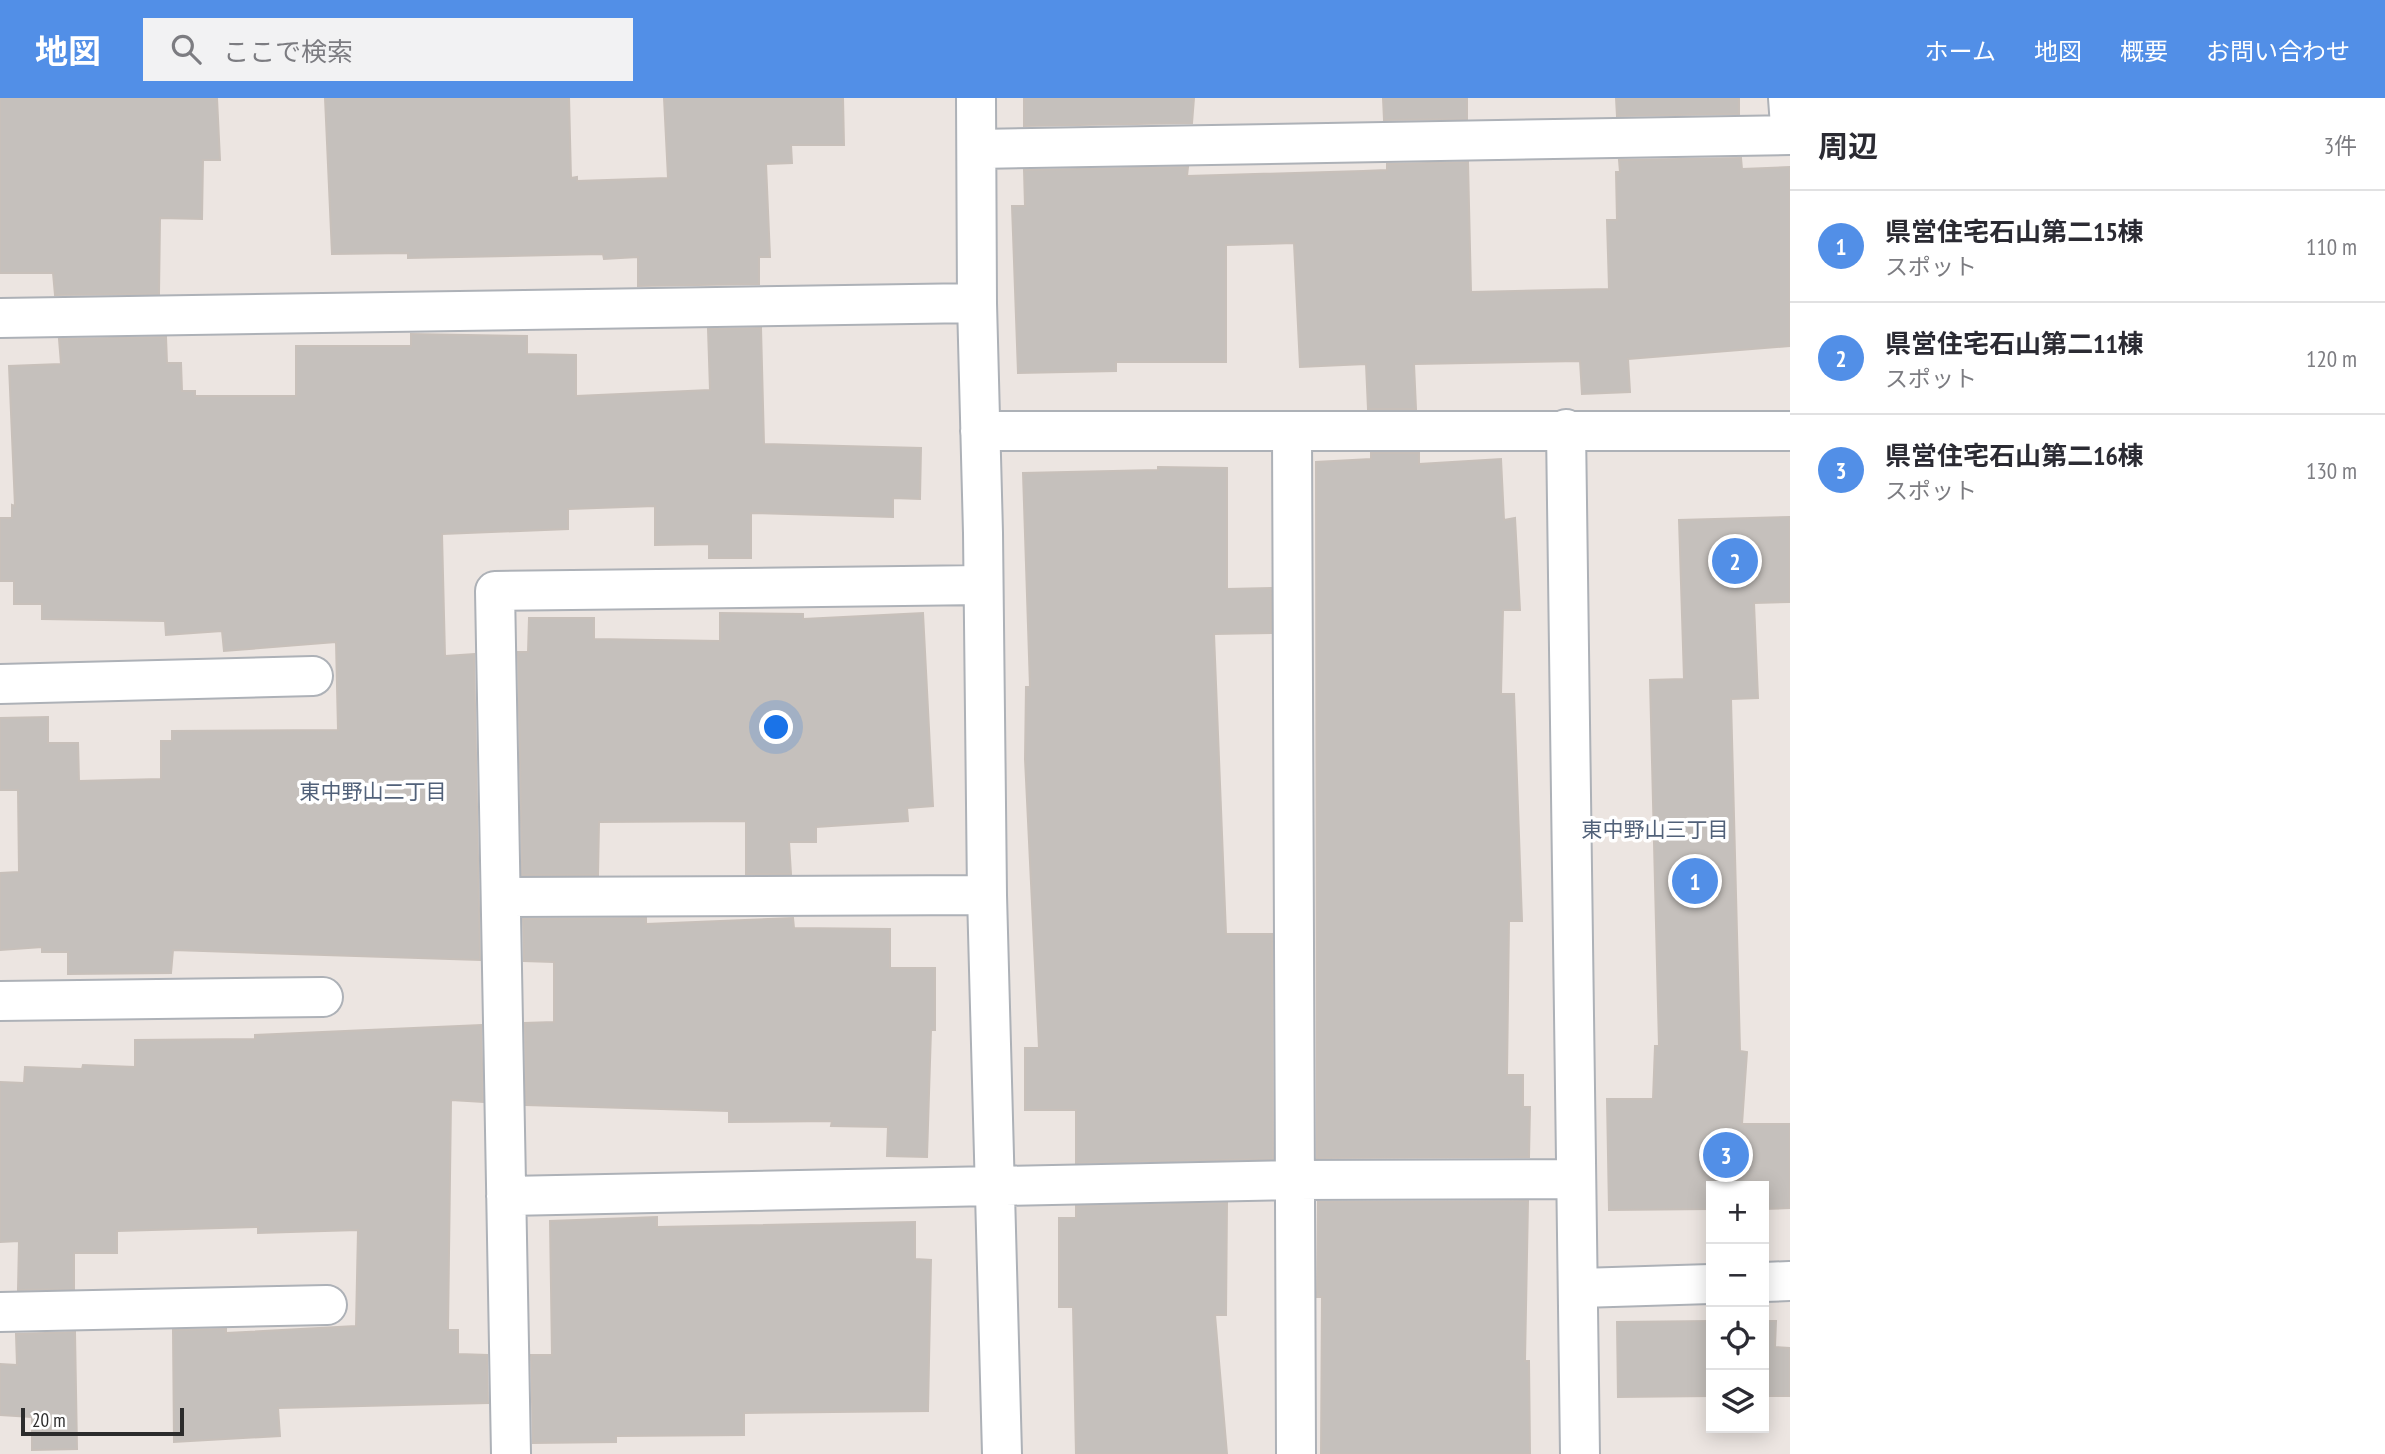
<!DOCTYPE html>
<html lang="ja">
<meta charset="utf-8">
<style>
:root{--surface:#fff;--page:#f2f2f3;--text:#2b2b33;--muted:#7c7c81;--line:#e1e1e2;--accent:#528fe7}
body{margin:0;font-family:"PT Sans Narrow","Noto Sans JP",sans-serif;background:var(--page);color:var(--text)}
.controls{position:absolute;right:21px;bottom:21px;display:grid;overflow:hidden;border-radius:0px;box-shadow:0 4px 18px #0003}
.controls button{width:63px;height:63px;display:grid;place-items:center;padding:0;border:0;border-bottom:2px solid var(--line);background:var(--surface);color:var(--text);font:35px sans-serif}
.scale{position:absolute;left:21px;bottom:18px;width:163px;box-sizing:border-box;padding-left:7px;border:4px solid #2c2c2c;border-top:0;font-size:19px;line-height:24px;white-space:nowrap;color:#2c2c2c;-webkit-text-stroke:5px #fff;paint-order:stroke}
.you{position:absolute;left:777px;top:630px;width:24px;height:24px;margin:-18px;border:5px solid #fff;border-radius:50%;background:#1a73e8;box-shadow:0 0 0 10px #1a73e833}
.badge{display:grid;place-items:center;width:46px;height:46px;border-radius:50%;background:var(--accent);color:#fff;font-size:23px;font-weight:700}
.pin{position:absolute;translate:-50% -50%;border:4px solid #fff;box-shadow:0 2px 7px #0006}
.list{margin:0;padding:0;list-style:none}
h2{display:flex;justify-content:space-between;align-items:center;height:91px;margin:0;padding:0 28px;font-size:30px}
h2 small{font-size:23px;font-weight:400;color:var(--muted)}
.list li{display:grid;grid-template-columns:46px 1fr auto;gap:21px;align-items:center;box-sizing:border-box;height:112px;padding:0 28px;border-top:2px solid var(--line)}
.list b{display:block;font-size:26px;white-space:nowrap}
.list p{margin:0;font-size:23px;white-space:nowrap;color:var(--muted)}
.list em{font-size:23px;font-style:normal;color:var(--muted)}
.icon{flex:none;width:38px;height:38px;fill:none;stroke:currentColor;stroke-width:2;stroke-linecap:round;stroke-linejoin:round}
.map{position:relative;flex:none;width:1790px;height:1356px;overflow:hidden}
header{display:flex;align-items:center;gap:42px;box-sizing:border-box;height:98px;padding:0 35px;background:var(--accent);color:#fff}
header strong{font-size:33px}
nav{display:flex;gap:38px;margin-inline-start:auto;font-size:24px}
.search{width:490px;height:63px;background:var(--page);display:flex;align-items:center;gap:18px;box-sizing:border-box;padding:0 24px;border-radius:0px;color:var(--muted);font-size:26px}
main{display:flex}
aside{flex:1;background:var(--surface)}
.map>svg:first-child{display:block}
</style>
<header>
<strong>地図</strong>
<div class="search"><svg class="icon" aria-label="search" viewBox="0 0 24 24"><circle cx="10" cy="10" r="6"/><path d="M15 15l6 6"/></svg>ここで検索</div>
<nav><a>ホーム</a><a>地図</a><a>概要</a><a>お問い合わせ</a></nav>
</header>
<main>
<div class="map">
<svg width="1790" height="1356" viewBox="0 0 1790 1356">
<rect width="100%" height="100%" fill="#ece5e1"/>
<path fill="#c5c0bc" stroke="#c8c0ba" stroke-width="2" d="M 0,0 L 217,0 L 220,62 L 203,62 L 202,121 L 160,120 L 159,196 L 55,197 L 53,175 L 0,175 Z
M 325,0 L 569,0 L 571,80 L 577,79 L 577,83 L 668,80 L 664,0 L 843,0 L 844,47 L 791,47 L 792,65 L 766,66 L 770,159 L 759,159 L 759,186 L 638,188 L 638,159 L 604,161 L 603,156 L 408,160 L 408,155 L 332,156 Z
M 1024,0 L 1194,0 L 1192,25 L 1024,28 Z
M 1383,0 L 1467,0 L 1467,21 L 1384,22 Z
M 1616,0 L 1739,0 L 1739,16 L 1617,18 Z
M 1741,60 L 1742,71 L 1790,69 L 1790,248 L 1628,261 L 1630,294 L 1582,296 L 1580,263 L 1414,266 L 1416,311 L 1368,311 L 1366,266 L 1300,269 L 1294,145 L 1226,147 L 1226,264 L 1116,264 L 1116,273 L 1018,275 L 1012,108 L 1025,108 L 1024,72 L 1188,69 L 1187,78 L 1363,73 L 1387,72 L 1387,66 L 1468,64 L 1471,194 L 1609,191 L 1607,122 L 1617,122 L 1616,74 L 1620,74 L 1619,62 Z
M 761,230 L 764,346 L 921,350 L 920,401 L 893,400 L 893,419 L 751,415 L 751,460 L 709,460 L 709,446 L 655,447 L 655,408 L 568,411 L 568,431 L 442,436 L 445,558 L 474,556 L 480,862 L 173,852 L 171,875 L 68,876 L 68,854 L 42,854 L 42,849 L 0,852 L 0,775 L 19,774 L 18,692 L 0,692 L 0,620 L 48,619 L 48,645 L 78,645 L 79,683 L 161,681 L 161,643 L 172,643 L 172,633 L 338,632 L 336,544 L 224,553 L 222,533 L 166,537 L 165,523 L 42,521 L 42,506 L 14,506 L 14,483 L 0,483 L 0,420 L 12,420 L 12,407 L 15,408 L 9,268 L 61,266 L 59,241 L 166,239 L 167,265 L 181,265 L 182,293 L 195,293 L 195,298 L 296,298 L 296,248 L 411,248 L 411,236 L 527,238 L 527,256 L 576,257 L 576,298 L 710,292 L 708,231 Z
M 1371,355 L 1419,355 L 1419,366 L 1501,361 L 1504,422 L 1515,420 L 1520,512 L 1503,512 L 1501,596 L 1514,596 L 1522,823 L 1509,823 L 1507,977 L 1523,977 L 1523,1009 L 1530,1009 L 1529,1059 L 1317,1060 L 1316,364 L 1371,361 Z
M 1158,369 L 1227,370 L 1227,491 L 1271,490 L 1271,535 L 1214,536 L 1226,836 L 1272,836 L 1273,1061 L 1076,1065 L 1076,1012 L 1025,1012 L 1025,950 L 1039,950 L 1025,661 L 1026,589 L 1030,589 L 1023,375 L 1158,372 Z
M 1790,419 L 1790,504 L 1754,505 L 1758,600 L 1731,601 L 1740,953 L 1747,954 L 1742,1026 L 1790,1026 L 1790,1110 L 1764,1111 L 1764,1088 L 1711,1088 L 1711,1111 L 1609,1112 L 1607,1001 L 1653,1001 L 1655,948 L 1659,948 L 1650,582 L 1684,581 L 1679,422 Z
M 720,515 L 803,516 L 803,521 L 923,515 L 933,708 L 907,710 L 908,723 L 816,729 L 816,744 L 789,744 L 791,776 L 746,776 L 746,723 L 599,724 L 598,777 L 522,777 L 518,554 L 528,554 L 529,520 L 594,520 L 594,541 L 720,543 Z
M 646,820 L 646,826 L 793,820 L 794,830 L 890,831 L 890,870 L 935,870 L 935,932 L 931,932 L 927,1059 L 887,1058 L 888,1029 L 831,1028 L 832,1023 L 729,1024 L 729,1013 L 526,1007 L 525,925 L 554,924 L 554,864 L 524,863 L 523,821 Z
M 481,927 L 483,1004 L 451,1002 L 448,1232 L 458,1232 L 458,1256 L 487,1257 L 488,1305 L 278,1310 L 280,1338 L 174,1344 L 173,1232 L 226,1231 L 226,1235 L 356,1228 L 358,1132 L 258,1135 L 258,1129 L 117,1133 L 117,1155 L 74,1155 L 74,1191 L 18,1192 L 19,1143 L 0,1144 L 0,984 L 24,985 L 25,969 L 82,971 L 83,967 L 135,969 L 135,942 L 255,941 L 255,937 Z
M 1528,1103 L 1525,1263 L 1529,1263 L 1530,1356 L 1321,1356 L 1322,1199 L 1317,1199 L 1318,1104 Z
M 1227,1105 L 1226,1217 L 1215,1217 L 1227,1356 L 1076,1356 L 1073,1209 L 1059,1209 L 1059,1120 L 1076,1120 L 1076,1108 Z
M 657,1119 L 657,1129 L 915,1124 L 915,1161 L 931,1162 L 928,1313 L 744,1315 L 744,1337 L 616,1338 L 616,1344 L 533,1345 L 531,1257 L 552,1257 L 550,1123 Z
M 1711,1223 L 1711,1298 L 1618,1299 L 1617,1224 Z
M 1764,1223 L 1776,1223 L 1775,1249 L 1790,1250 L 1790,1298 L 1764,1298 Z
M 75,1234 L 77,1351 L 32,1352 L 32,1319 L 0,1317 L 0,1266 L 17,1267 L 16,1236 Z"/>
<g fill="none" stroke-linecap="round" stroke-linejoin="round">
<defs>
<path id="minor" d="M 976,0 L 977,205 L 983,435 L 987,797 L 1002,1356
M 1788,0 L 1790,28
M 977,51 L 1790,37
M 0,220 L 977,205
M 1566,331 L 1580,1356
M 980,333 L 1790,333
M 1292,336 L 1296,1356
M 0,586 L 313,578
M 502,799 L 987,797
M 0,903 L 323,899
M 506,1098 L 1293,1082 L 1576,1081
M 1764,1184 L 1790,1183
M 1580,1190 L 1711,1186
M 0,1214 L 327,1207
M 511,1356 L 495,493 L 983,487"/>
</defs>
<use href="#minor" stroke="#adb1b7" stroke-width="42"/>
<use href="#minor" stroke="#fff" stroke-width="38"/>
</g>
<g text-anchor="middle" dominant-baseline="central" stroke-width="7" stroke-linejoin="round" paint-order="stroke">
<g font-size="21" fill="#516179" stroke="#fff">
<text x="373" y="693">東中野山二丁目</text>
<text x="1655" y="731">東中野山三丁目</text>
</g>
</g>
</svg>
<div class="controls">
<button>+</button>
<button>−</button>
<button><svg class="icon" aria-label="locate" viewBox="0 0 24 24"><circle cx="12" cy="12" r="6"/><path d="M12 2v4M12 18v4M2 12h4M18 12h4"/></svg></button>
<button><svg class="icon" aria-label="layers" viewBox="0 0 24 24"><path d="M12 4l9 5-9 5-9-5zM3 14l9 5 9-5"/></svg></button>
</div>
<div class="scale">20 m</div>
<div class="you"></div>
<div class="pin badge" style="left:1695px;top:783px">1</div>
<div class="pin badge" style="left:1735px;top:463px">2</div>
<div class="pin badge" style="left:1726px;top:1057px">3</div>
</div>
<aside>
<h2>周辺<small>3件</small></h2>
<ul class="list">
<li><span class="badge">1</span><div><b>県営住宅石山第二15棟</b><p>スポット</p></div><em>110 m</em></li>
<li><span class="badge">2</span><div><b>県営住宅石山第二11棟</b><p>スポット</p></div><em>120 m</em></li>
<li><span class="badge">3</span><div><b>県営住宅石山第二16棟</b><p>スポット</p></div><em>130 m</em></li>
</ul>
</aside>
</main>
